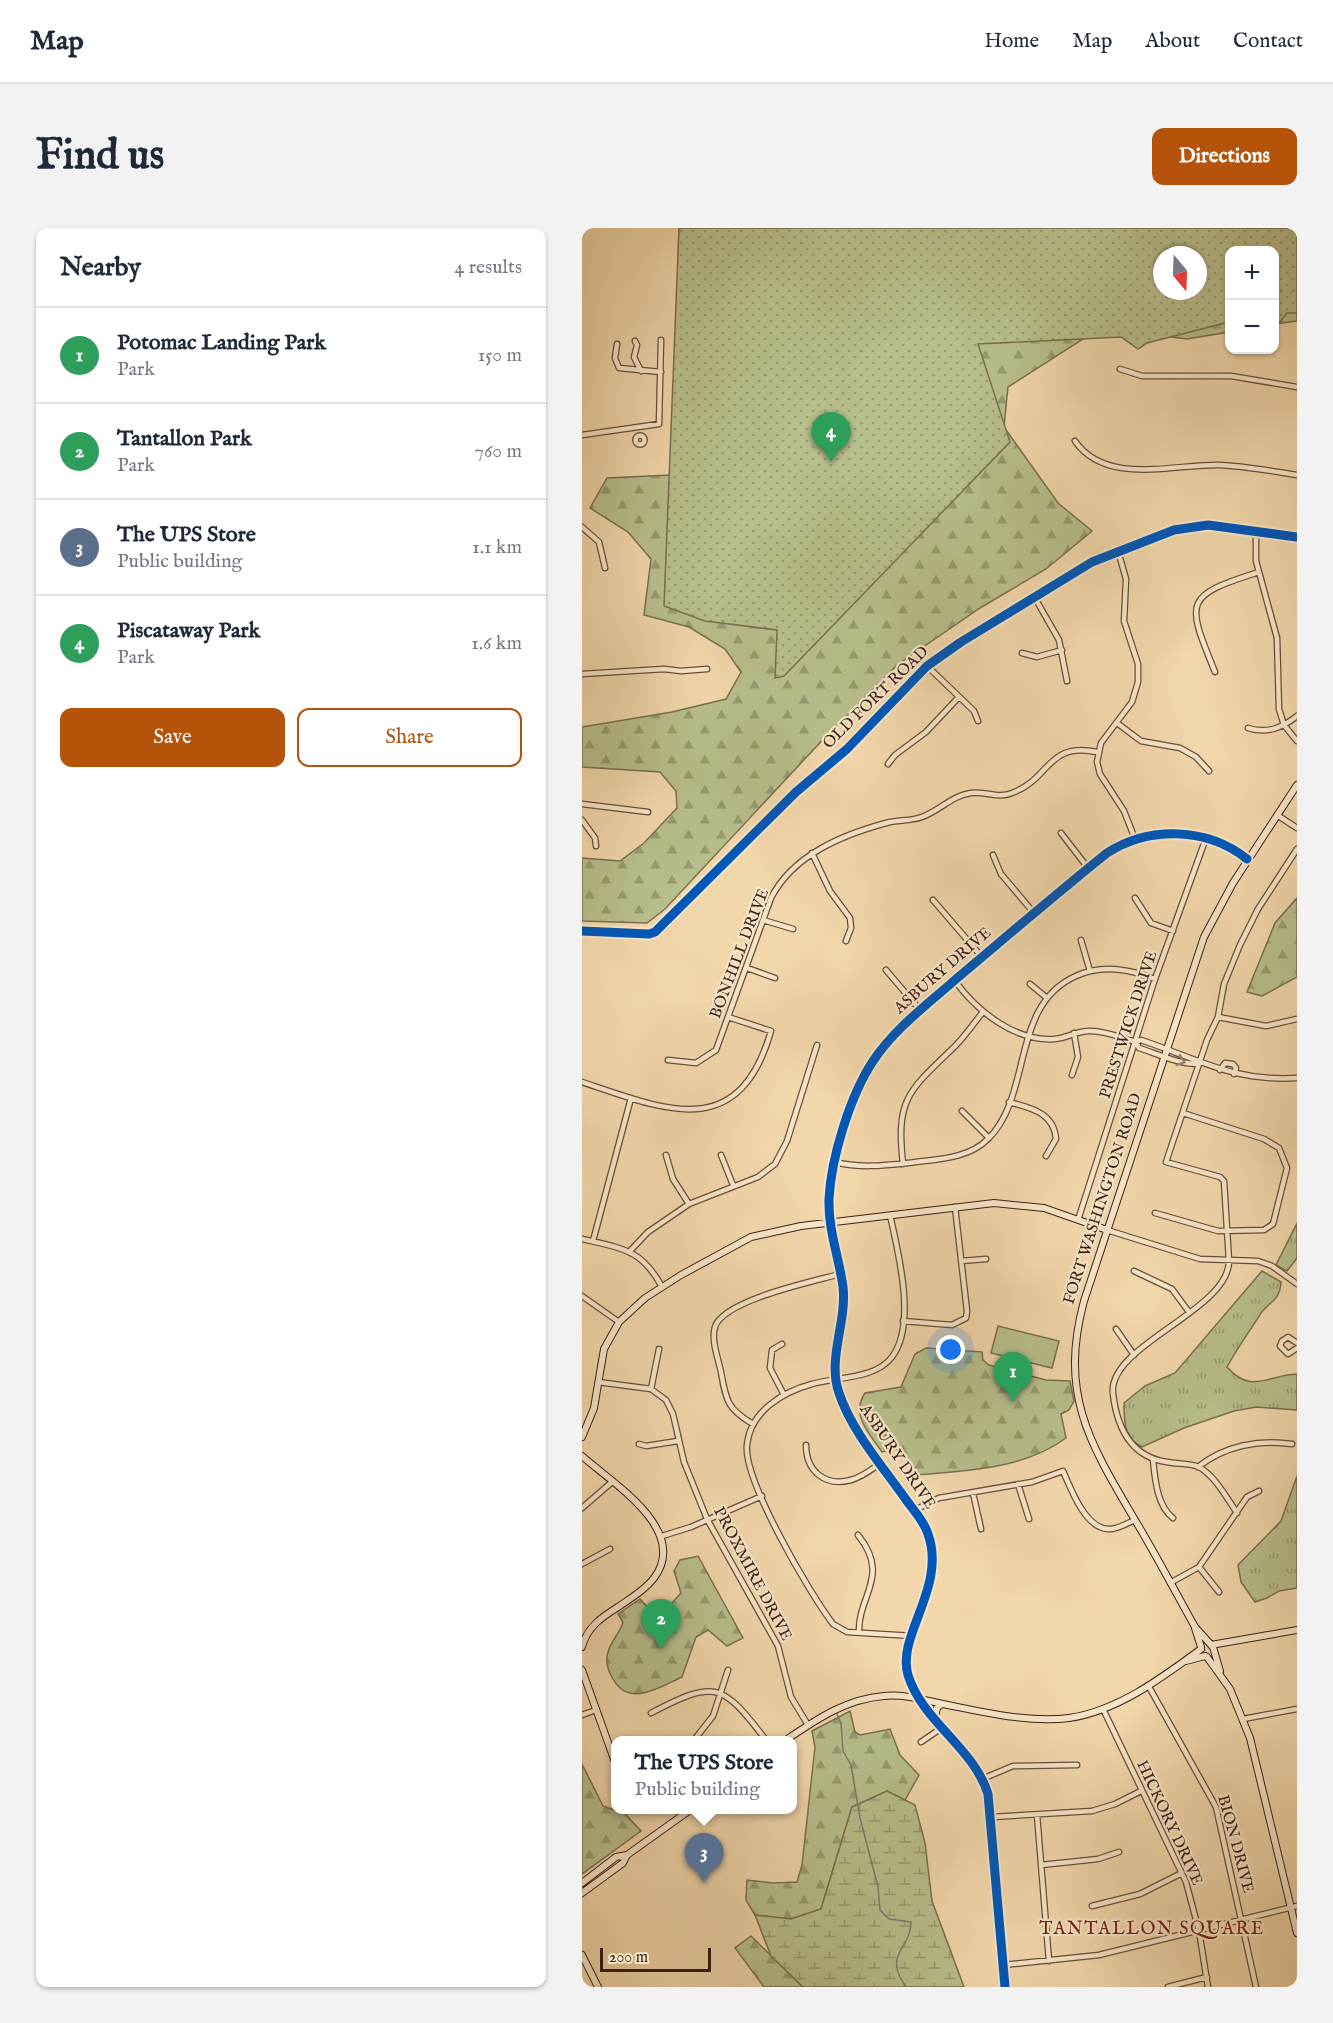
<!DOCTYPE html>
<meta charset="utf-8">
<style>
:root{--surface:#fff;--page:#f2f2f3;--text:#1f2937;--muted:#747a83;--line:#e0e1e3;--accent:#b45309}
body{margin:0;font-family:"IM FELL English",serif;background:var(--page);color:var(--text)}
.controls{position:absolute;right:18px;top:18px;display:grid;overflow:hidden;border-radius:12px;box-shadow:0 2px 4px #0004}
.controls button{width:54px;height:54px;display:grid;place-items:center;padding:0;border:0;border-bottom:2px solid var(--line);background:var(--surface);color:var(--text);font:30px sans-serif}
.compass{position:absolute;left:571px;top:18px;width:54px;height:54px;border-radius:50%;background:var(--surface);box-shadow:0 2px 4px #0004;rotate:161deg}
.scale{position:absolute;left:18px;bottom:15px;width:111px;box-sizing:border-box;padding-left:6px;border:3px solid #3d1f14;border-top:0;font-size:16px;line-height:21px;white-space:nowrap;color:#3d1f14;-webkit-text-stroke:4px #f7e5c8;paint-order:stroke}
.you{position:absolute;left:369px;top:1122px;width:21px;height:21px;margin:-15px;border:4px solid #fff;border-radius:50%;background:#1a73e8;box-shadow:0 0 0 9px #1a73e833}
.badge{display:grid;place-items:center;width:39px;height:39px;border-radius:50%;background:var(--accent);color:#fff;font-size:20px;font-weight:700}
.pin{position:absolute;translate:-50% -50px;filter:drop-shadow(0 2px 3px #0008)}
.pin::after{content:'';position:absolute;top:32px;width:21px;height:18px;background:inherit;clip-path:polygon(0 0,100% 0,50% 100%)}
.popup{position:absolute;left:29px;top:1508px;width:186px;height:78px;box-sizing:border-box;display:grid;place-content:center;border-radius:12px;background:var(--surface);filter:drop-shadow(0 2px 4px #0005);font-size:20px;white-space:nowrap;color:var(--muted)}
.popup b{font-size:22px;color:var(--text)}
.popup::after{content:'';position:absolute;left:50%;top:100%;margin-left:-12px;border:12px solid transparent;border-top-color:var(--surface)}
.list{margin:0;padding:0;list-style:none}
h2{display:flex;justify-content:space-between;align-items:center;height:78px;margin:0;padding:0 24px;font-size:26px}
h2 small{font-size:20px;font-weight:400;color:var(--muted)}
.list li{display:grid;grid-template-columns:39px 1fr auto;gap:18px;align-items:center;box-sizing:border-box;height:96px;padding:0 24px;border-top:2px solid var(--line)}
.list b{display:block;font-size:22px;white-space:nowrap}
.list p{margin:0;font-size:20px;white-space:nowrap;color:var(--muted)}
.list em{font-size:20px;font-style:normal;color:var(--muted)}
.actions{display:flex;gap:12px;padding:18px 24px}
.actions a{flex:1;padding:14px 0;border:2px solid var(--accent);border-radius:12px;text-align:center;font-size:21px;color:var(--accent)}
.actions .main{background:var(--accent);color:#fff}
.map{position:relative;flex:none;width:715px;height:1759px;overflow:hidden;border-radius:12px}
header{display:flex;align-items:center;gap:36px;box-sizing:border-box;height:84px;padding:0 30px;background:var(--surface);border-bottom:2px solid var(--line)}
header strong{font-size:28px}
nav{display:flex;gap:33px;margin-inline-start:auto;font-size:21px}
.intro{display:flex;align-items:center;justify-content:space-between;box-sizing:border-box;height:144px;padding:0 36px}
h1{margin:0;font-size:42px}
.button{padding:15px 27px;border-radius:12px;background:var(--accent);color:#fff;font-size:21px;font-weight:700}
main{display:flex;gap:36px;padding:0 36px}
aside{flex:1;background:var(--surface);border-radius:12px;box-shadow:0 2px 4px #0004}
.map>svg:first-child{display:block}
</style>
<header>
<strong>Map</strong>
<nav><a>Home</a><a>Map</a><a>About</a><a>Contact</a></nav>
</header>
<div class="intro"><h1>Find us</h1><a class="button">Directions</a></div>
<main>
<aside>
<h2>Nearby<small>4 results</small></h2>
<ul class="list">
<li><span class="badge" style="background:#2e9e5b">1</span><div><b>Potomac Landing Park</b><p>Park</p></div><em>150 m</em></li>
<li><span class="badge" style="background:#2e9e5b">2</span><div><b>Tantallon Park</b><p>Park</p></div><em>760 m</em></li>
<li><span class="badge" style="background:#5c6f8a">3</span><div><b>The UPS Store</b><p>Public building</p></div><em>1.1 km</em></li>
<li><span class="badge" style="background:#2e9e5b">4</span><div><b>Piscataway Park</b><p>Park</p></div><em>1.6 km</em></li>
</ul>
<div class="actions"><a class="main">Save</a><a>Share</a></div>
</aside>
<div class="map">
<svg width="715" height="1759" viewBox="0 0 715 1759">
<defs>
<pattern id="grass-tufts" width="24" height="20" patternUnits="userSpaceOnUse" patternTransform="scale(1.5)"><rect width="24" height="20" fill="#b7bf8c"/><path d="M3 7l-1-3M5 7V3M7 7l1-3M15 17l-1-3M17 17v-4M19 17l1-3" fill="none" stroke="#969b71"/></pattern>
<pattern id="forest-firs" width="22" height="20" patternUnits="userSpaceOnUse" patternTransform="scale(1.5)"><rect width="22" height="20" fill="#b7bf8c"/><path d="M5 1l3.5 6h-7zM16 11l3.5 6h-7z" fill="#969b71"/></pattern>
<pattern id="wetland-marsh" width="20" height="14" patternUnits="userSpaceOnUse" patternTransform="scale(1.5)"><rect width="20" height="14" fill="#b7bf8c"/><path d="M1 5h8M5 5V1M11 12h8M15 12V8" fill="none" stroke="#969b71"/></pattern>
<pattern id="park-dots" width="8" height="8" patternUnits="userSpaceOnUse" patternTransform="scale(1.5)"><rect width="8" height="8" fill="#b7bf8c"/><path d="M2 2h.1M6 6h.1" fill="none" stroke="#969b71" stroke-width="1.8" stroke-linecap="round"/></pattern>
</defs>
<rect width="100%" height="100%" fill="#f2d7aa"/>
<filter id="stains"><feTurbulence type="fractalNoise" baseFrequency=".00333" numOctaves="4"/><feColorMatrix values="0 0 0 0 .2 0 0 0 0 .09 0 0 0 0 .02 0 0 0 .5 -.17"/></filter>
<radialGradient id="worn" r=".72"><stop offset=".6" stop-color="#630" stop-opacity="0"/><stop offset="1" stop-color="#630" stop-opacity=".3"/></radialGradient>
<path fill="url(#grass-tufts)" stroke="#7a6f50" stroke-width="1.5" d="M 715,995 L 715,1030 L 705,1043 L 694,1037 Z
M 680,1043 L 699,1054 C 698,1073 688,1073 679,1085 C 668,1103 655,1120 645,1139 C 670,1167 685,1147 715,1146 L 715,1182 L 674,1179 L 652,1183 L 602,1200 L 560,1219 C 542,1210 542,1194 542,1175 L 563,1158 L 593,1145 Z
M 715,1248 L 715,1360 L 697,1363 L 685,1370 L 673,1374 L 659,1354 L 656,1337 L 699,1293 Z"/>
<path fill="url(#forest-firs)" stroke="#7a6f50" stroke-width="1.5" fill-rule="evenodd" d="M 715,0 L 715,93 L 693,96 L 692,22 L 648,22 L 647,104 L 605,111 L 518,100 L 426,159 L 422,199 L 476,275 L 510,303 L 464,341 L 398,380 L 315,437 L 233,520 L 83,681 L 65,695 L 0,693 L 0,630 L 38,633 L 62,615 L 95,580 L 94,563 L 78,544 L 0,539 L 0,499 L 90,484 L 144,471 L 159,444 L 143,421 L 107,399 L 62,387 L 69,331 L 46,304 L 8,280 L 25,250 L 89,247 L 99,103 ZM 580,27 L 616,27 L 616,63 L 580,63 Z
M 715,670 L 715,749 L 680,768 L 665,764 L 693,695 Z
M 344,1120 L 400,1124 L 401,1132 L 407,1137 L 464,1152 L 488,1153 L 492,1173 L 487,1182 L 479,1186 L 484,1210 C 442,1241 384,1243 335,1247 L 323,1228 L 313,1221 L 300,1224 C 288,1206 268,1187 283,1165 L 319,1159 L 333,1126 Z
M 116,1328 L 161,1410 L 145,1418 L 126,1402 L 114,1409 L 100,1449 C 78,1459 47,1480 31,1451 C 26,1442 23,1434 26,1424 C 29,1413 38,1405 41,1394 L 36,1386 L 58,1371 L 68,1382 L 87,1378 L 99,1365 L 92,1343 L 98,1332 Z
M 268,1483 L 273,1504 L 278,1507 L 308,1501 L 318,1527 L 337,1547 L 323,1572 L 305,1563 L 270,1579 L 239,1681 L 209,1691 L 173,1687 L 164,1672 L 165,1652 L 191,1655 L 215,1654 L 220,1637 L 233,1519 L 230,1503 Z
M 0,1536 L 21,1578 L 43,1586 L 59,1603 L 0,1646 Z
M 169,1708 L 221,1759 L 182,1759 L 153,1720 Z"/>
<path fill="url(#wetland-marsh)" stroke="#7a6f50" stroke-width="1.5" d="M 305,1563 L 333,1577 L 343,1615 L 350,1673 L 382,1759 L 221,1759 L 189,1728 L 173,1687 L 209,1691 L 239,1681 L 270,1579 Z"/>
<path fill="url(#park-dots)" stroke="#7a6f50" stroke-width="1.5" fill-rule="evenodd" d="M 97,0 L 715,0 L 715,85 L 705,85 L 693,100 L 692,22 L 648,22 L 647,94 L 565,115 L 556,121 L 539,109 L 396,116 L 428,214 L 202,448 L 193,450 L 195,402 L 123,393 L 82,378 ZM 580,27 L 616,27 L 616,63 L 580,63 Z"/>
<path fill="#b7bf8c" stroke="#7a6f50" stroke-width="1.5" d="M 416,1098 L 477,1113 L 470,1140 L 409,1125 Z"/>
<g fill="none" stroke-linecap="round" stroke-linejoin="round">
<path stroke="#787a73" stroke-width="1.5" d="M 255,1486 L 259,1495 L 261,1523 L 269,1537 L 278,1590 L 296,1659 L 298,1682 L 307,1691 L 329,1694 C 329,1722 300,1725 324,1759"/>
<defs>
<path id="street" d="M 53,113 L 55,117 L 52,129 L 59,143
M 35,116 L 33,130 L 37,140 L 79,144
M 538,141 L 560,148 L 649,148 L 715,159
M 0,207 L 77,196 L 79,112
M53.5 212a4.5 4.5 0 1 1 9 0a4.5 4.5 0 1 1-9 0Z
M 493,213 C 524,258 592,236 637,237 C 663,238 689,243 715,247
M 0,299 L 17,314 L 23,340
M 674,304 L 674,333 L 695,410 L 697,481 L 702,497 L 715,513
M 536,323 L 544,351 L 542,393 L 556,436 L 556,454 L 550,474 L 519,515 L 515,534 L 518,546 L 542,583 L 553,611
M 453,370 L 477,412 L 485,453
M 440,425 L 455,429 L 480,422
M 345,438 L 392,483 L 396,493
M 633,444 C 604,373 601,368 677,344
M 0,446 L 82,441 L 99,443 L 125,441
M 535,495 L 559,513 L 598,520 L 614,529 L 627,543
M 666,500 C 685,506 700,500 715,488
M 306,536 L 313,527 L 344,504 L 376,470
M 0,576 L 66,584
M 695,587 L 715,600
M 0,592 L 13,610 L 14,618
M 479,605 L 506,640
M 230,625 L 248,663 L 268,690 L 269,700 L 264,713
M 411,627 L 419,646 L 452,685
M 553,670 L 569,695 L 591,703
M 351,672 L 400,729
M 181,692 L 211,701
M 499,712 L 508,743
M 165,740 L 193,750
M 304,742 L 338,782
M 373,753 C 395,783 433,814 473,811 C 486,810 496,802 509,803 C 524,803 540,810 554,814 L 559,812 C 616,831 652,854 715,850
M 448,756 L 465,770
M 636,789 L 684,798 L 715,791
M 554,814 L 557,820 C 571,824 603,839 617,835
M 86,832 L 114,835 L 134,822 L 189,670 C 211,627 260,607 304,595 C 316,592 329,593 340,589 C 357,583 371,567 389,565 C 404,563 416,571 430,565 C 469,551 464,514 515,524
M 638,842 L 643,835 L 651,836 L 654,840 L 652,846
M 490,847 L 496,829 L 492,805
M 0,854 C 83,882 157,915 189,803 L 146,789
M 427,874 C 448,880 472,884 474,911 L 464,928
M 380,883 L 407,910
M 84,927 L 91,951 L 107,976
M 139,927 L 151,957
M 253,934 C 280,941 306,937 334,934 C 359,931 387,930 406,911 C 451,867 428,777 494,748 C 520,736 547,741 573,751
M 321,936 C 314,873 325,864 368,823 C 381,812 390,797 401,784
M 573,985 L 636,1003 L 682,1002 L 691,996 L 705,940 L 697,920 L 682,911 L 601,885
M 308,987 C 316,1024 335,1096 310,1129 C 294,1151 254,1149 230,1156 C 200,1164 168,1184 165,1217 C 161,1252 228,1366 251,1396 L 265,1404 L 331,1408
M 496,992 L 573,751 L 624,610
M 525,1002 L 618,1031 L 676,1033 L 690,1038 L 715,1056
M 0,1011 C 39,1020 60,1021 80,1059
M 11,1013 L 49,870
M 48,1023 L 66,1004 L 107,976 L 176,949 L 193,936 L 205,913 L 235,817
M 379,1033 L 404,1031
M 552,1043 L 590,1061 L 607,1084
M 0,1068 L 37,1094
M 321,1093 L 370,1097 L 384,1090 L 385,1083 L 373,979
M 534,1101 L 552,1127
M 715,1115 L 706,1109 L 700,1113 L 698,1118 L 706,1126 L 715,1120
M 200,1116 L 190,1122 L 188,1140 L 202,1167
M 16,1154 L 69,1161 L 84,1172 L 91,1186 L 102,1234 L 125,1291 L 196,1418 L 209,1469 L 226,1497
M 69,1161 L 77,1121
M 171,1196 C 145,1181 144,1172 139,1144 C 136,1130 129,1112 133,1099 C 141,1072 233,1053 258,1046
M 57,1216 L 64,1218 L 96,1213
M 224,1217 C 224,1243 243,1259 269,1252 C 280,1249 290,1241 299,1235
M 571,1232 C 573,1251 575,1278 591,1290
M 616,1239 C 642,1218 677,1211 710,1216
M 436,1256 L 447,1291
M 391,1265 L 399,1301
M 0,1280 L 30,1254
M 333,1282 L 357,1270 L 450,1254 L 481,1243 C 489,1261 503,1300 526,1301 C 535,1302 545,1295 553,1292
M 655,1285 C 645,1270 633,1248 617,1239 C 609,1235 594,1236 585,1234 C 549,1229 535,1199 531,1166 C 525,1117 647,1083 647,1033 L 642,953 L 638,949 L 584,934 L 625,812 L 636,789 L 642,756 L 658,717 L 676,681 L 715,621
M 276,1307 C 309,1348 276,1367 277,1404
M 80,1308 L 109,1299 L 180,1268
M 0,1336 L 28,1321
M 617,1339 L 637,1364
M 588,1355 L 617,1339 L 665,1269 L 677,1263
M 566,1457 L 634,1579 L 674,1759
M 339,1472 L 395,1544 L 406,1566 L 423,1759
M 521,1481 L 604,1654 L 617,1703 L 626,1759
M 69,1485 C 134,1451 140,1455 184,1512
M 0,1487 L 14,1482
M 661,1491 L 715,1481
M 112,1512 L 131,1488 L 146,1442
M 339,1514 L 361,1499
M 400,1551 L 431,1538 L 495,1537
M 455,1587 L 467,1733
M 410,1589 L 510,1583 L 533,1576 L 559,1563
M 459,1637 L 516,1631 L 537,1624
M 510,1678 L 558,1666 L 600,1645
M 421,1737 L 517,1727 L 715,1678
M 586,1759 L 625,1749"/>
<path id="secondary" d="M 0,703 L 67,706 L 73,704 L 214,564 L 265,521 L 345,438 L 379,414 L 510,334 L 592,302 L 626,297 L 715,309
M 0,1209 L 12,1180 L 22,1121 L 37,1094 L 63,1070 L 99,1047 L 169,1009 L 219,998 L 412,975 L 462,980 L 525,1002
M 0,1228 C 30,1255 108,1302 72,1350 C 63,1362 49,1370 36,1379 C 20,1389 5,1399 0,1419
M 613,1400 L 619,1419
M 629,1417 L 715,1402
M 625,1429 L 648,1461 L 668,1510 L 715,1705
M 604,1433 L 623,1428
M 0,1442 L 33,1534
M 638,1443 L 631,1419 L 613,1399 C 593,1363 574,1327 553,1292 C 507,1214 477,1166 502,1073 L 622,709 L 651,655 L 715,557
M 339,1472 C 307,1434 340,1387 350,1347 C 352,1333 351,1320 346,1306 C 341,1292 331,1281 322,1268 C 300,1236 274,1205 259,1169 C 245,1139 260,1102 261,1071 C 262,1046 251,1023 248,999 C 241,928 276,843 325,793 L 531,621 C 574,598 627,600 665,631
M 353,1489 L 355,1480 L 360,1476
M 204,1512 C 235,1491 264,1471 302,1468 C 322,1466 342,1472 361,1476 C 401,1484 446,1495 487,1490 C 536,1483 581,1449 619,1421
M 0,1655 L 34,1629 L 45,1627
M 0,1665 L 41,1635 L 45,1627 L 108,1582
M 0,1727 L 16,1759"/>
</defs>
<use href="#street" stroke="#6a4d3a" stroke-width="7"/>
<use href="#secondary" stroke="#3d1f14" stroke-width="8"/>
<use href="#street" stroke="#f7e5c8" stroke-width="4.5"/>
<use href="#secondary" stroke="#f7e5c8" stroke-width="6"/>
<defs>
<path id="cycleway" d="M 0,703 L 67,706 L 73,704 L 214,564 L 265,521 L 345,438 L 379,414 L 510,334 L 592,302 L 626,297 L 715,309
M 423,1759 L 406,1566 C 392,1520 340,1493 326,1447 C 314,1408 365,1359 346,1306 C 342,1293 333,1284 325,1273 C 302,1240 270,1204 257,1165 C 245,1131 265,1094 261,1059 C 257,1029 246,1002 247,971 C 249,930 268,868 291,833 C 313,800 345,777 374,751 C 424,709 474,666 525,625 C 567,598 625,599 665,631"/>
</defs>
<use href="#cycleway" stroke="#f7e5c8" stroke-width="13"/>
<use href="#cycleway" stroke="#0057b8" stroke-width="9"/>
</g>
<defs><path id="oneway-chevron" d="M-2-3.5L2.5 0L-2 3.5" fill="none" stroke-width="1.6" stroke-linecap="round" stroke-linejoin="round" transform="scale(1.5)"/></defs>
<use stroke="#9a826e" href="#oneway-chevron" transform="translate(599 833) rotate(18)"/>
<g text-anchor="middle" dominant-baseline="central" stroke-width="4.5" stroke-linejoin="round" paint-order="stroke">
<g font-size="16" fill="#3d1f14" stroke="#f7e5c8">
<text transform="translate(294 470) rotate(-44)">OLD FORT ROAD</text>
<text transform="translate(158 726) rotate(-69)">BONHILL DRIVE</text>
<text transform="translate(361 743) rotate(-41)">ASBURY DRIVE</text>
<text transform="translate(547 797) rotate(-72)">PRESTWICK DRIVE</text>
<text transform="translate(521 971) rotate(-72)">FORT WASHINGTON ROAD</text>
<text transform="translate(315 1229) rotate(56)">ASBURY DRIVE</text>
<text transform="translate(170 1346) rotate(62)">PROXMIRE DRIVE</text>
<text transform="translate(587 1595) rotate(65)">HICKORY DRIVE</text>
<text transform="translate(653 1616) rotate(75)">BION DRIVE</text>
</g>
<g font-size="18" letter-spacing="1.5" fill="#7a1f14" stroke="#f7e5c8">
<text x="570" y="1701">TANTALLON SQUARE</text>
</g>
</g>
<rect width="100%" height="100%" filter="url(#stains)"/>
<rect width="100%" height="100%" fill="url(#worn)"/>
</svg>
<div class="controls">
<button>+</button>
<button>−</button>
</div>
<svg class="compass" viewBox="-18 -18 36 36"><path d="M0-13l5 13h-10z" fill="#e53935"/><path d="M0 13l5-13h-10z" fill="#747a83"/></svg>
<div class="scale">200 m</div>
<div class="you"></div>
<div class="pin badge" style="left:431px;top:1174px;background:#2e9e5b">1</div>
<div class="pin badge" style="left:79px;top:1421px;background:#2e9e5b">2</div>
<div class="pin badge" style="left:122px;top:1655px;background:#5c6f8a">3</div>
<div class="popup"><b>The UPS Store</b>Public building</div>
<div class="pin badge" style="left:249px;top:234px;background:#2e9e5b">4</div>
</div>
</main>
